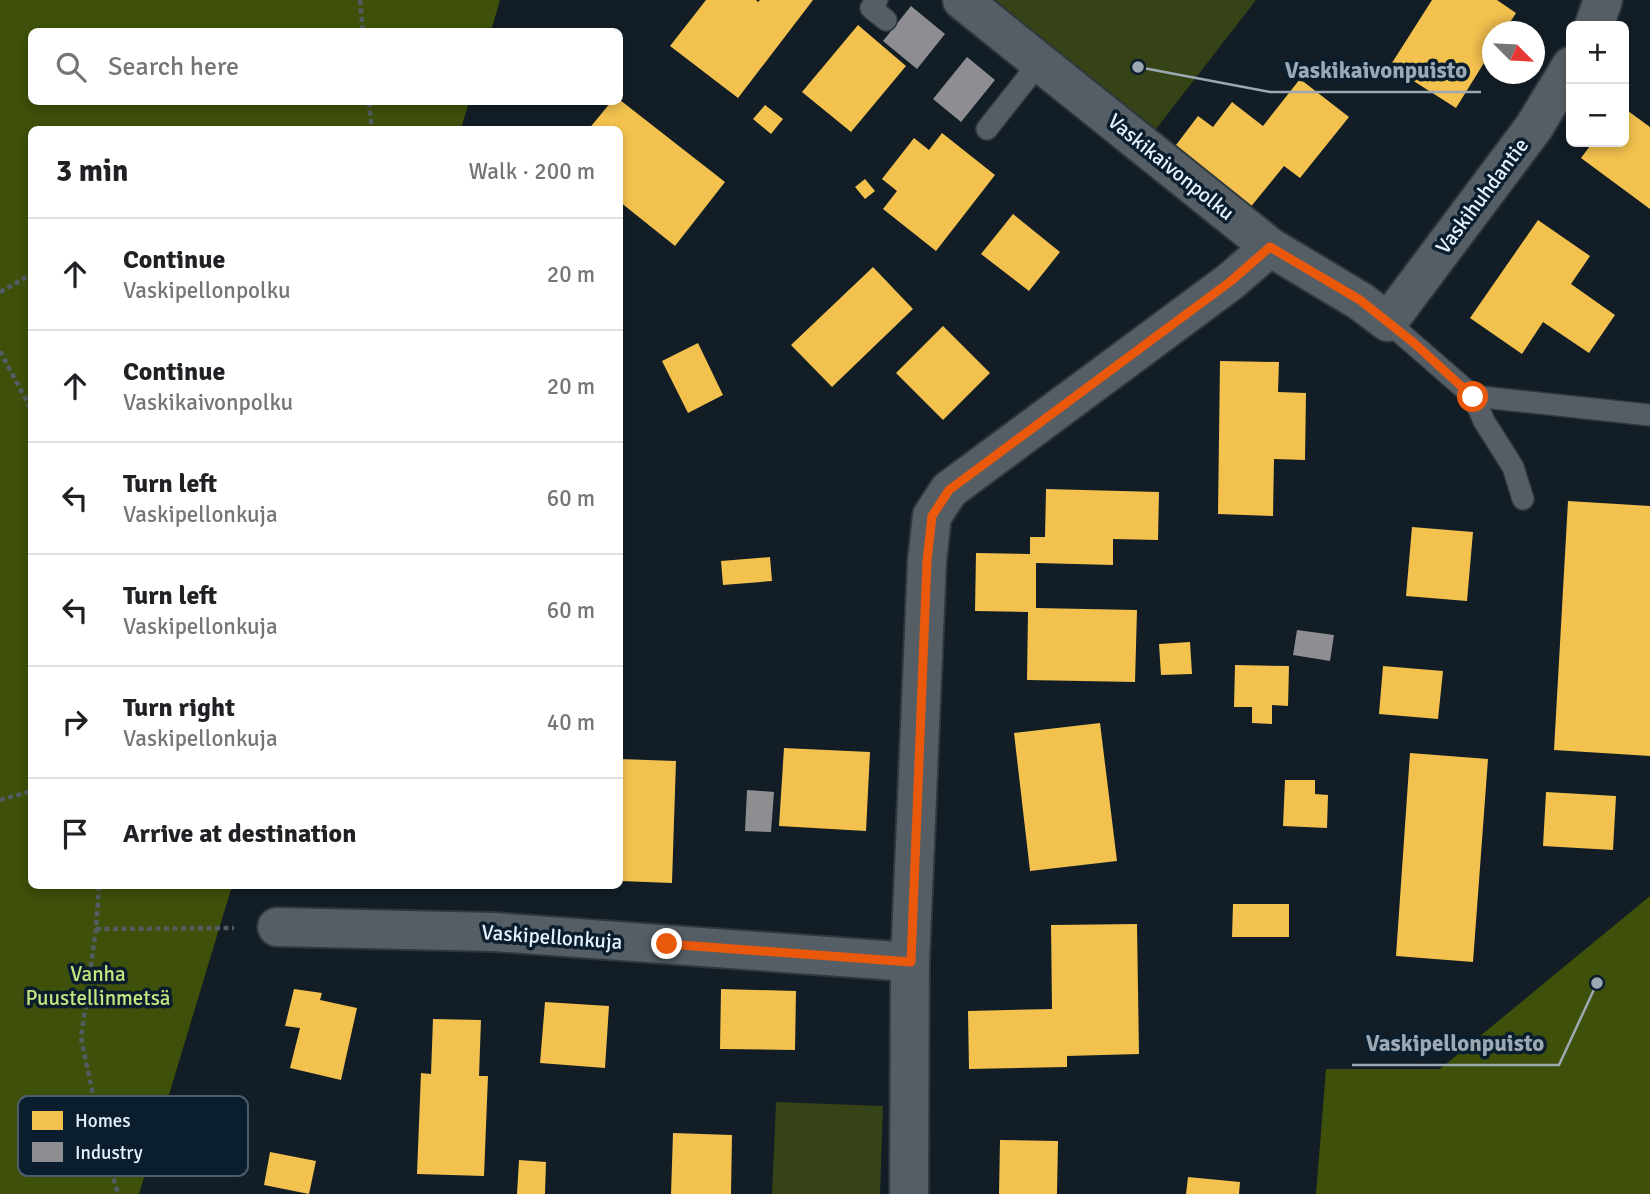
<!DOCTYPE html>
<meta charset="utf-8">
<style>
:root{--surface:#fff;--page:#f6f6f6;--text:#202124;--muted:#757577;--line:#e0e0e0}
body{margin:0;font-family:Signika,sans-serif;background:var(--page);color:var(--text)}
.controls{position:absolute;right:21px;top:21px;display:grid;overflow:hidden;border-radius:10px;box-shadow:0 4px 10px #0003}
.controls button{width:63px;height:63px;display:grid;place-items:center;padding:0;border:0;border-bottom:2px solid var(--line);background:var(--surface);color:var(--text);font:35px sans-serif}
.compass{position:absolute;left:1482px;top:21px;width:63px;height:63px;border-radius:50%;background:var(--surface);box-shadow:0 4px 10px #0003;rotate:114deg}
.stop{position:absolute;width:21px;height:21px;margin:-16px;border:5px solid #ea580c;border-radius:50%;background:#fff}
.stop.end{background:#ea580c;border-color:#fff;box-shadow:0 2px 7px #0008}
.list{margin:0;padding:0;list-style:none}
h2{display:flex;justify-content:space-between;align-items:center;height:91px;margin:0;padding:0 28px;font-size:30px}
h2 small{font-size:23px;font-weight:400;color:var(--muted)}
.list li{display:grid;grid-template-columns:46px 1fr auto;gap:21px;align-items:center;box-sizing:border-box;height:112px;padding:0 28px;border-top:2px solid var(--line)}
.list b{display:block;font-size:26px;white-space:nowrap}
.list p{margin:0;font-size:23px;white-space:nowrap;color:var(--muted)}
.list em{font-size:23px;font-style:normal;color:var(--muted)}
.icon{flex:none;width:38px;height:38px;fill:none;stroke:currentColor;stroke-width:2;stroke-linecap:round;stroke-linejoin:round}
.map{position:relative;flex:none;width:1650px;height:1194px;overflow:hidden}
.search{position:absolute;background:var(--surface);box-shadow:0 4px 10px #0003;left:28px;top:28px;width:595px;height:77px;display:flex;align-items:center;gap:18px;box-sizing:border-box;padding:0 24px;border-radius:10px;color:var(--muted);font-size:26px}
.panel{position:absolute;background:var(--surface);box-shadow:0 4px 10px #0003;left:28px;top:126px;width:595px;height:763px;border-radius:10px}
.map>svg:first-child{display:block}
</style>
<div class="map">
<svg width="1650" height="1194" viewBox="0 0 1650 1194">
<rect width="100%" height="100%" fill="#121d26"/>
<path fill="#354316" d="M 989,0 L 1256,0 L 1153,133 Z
M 776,1102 L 883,1106 L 880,1194 L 772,1194 Z"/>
<path fill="#3e5009" d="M 0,0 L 500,0 L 491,31 L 32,32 L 32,102 L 469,102 L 461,129 L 32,130 L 32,886 L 232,886 L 139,1194 L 0,1194 Z
M 1650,896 L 1650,1194 L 1316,1194 L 1326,1069 L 1440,1069 Z"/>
<path fill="#f2c14e" d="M 706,0 L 756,0 L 758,2 L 760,0 L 813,0 L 738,98 L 670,46 Z
M 1432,0 L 1497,0 L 1516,13 L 1504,32 L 1492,32 L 1492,50 L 1456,108 L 1390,66 Z
M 858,25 L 906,66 L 851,132 L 802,92 Z
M 1300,79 L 1349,117 L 1300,178 L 1284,166 L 1249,209 L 1173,149 L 1198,116 L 1213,127 L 1232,102 L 1263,126 Z
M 620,100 L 725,182 L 675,246 L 620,202 L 620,130 L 588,130 L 611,102 Z
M 765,105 L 783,119 L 771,134 L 753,119 Z
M 1624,108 L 1650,127 L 1650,209 L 1581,158 L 1593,142 L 1624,142 Z
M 942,133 L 995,175 L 936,251 L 883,209 L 897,191 L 882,179 L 914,138 L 929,150 Z
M 865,179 L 875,191 L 865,199 L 855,187 Z
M 1013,214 L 1060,252 L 1029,291 L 981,254 Z
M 1538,220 L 1590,256 L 1571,284 L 1615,315 L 1589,353 L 1543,322 L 1522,354 L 1470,318 Z
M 873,267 L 913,309 L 832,387 L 791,345 Z
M 943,326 L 990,373 L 943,420 L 896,373 Z
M 698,343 L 723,395 L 688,413 L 662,361 Z
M 1220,361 L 1279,362 L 1278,392 L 1306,393 L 1305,460 L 1274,459 L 1273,516 L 1218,514 Z
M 1046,489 L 1159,492 L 1158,540 L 1113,539 L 1113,565 L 1036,563 L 1036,608 L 1137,610 L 1135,682 L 1027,680 L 1028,612 L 975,611 L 976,553 L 1030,554 L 1030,537 L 1045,537 Z
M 1568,501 L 1650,506 L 1650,756 L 1554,750 Z
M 1412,527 L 1473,532 L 1467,601 L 1406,596 Z
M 770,557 L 772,581 L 723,585 L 721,561 Z
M 1190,642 L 1192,674 L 1161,675 L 1159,644 Z
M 1235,665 L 1289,666 L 1288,706 L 1272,705 L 1272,724 L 1252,723 L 1252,707 L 1234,707 Z
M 1383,666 L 1443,671 L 1438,719 L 1379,714 Z
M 1100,723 L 1117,861 L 1030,871 L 1014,733 Z
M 784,748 L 870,752 L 866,831 L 779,826 Z
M 1410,753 L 1488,759 L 1473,962 L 1396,956 Z
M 620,759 L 676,761 L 672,883 L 620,881 Z
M 1285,780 L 1315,780 L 1315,794 L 1328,795 L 1327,828 L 1283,826 Z
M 1546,792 L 1616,796 L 1613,850 L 1543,846 Z
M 1233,904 L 1289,904 L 1289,937 L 1232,937 Z
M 1137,924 L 1139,1054 L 1067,1056 L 1067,1067 L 969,1069 L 968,1011 L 1052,1009 L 1051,925 Z
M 294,989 L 322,993 L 320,1000 L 357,1008 L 341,1080 L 290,1068 L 300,1028 L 285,1026 Z
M 721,989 L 796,991 L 795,1050 L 720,1049 Z
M 545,1002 L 609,1006 L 605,1068 L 540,1063 Z
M 433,1019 L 481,1020 L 479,1076 L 488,1076 L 484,1176 L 417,1174 L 421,1073 L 431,1074 Z
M 673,1133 L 732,1135 L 731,1194 L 671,1194 Z
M 1000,1140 L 1058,1141 L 1057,1194 L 999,1194 Z
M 270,1152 L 316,1161 L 309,1194 L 264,1185 Z
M 519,1160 L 546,1162 L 545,1194 L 517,1194 Z
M 1188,1177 L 1240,1182 L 1239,1194 L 1186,1194 Z"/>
<path fill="#8d8d92" d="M 911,6 L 945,34 L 917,69 L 883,41 Z
M 967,57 L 995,80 L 961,122 L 933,99 Z
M 1297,630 L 1334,635 L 1330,661 L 1293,655 Z
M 747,790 L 774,792 L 771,832 L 745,831 Z"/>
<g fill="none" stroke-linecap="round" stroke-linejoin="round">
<defs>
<path id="lane" d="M 877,0 L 871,8 L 886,20
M 987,129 L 1039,63
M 1388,322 L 1473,396 L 1650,415
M 1473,396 L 1484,421 L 1513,467 L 1523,499"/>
<path id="street" d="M 962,0 L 1270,247 L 1360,301 L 1388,322 L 1534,127 L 1571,66
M 1594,26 L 1603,0
M 277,927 L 494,932 L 910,962
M 909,1194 L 910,962 L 927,561 L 932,516 L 949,490 L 1231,281 L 1270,247"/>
</defs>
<use href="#lane" stroke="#2f363e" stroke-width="24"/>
<use href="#street" stroke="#2f363e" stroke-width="42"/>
<path stroke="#535c62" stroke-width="4.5" stroke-dasharray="5 3.5" stroke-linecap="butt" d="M 360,0 L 363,32
M 369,102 L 372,130
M 0,292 L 32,274
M 0,351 L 32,411
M 0,800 L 32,791
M 99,886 L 96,929 L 81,1038 L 103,1141 L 118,1194
M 96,929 L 234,928"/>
<use href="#lane" stroke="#565e65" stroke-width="21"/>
<use href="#street" stroke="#565e65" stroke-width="38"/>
</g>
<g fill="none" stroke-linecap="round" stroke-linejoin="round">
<path stroke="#ea580c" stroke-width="9" d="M 667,944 L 911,962 L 927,561 L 932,516 L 949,490 L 1231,281 L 1270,247 L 1360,300 L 1414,343 L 1473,397"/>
</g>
<g text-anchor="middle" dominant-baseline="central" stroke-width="7" stroke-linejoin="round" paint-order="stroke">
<g font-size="21" fill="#e6f3fe" stroke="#0a1e2e">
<text transform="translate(1171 167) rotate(39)">Vaskikaivonpolku</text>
<text transform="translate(1482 196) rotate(-53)">Vaskihuhdantie</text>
<text transform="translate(552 937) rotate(4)">Vaskipellonkuja</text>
</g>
<g font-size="21" fill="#c6e57f" stroke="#0a1e2e">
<text x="98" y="974">Vanha<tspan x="98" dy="24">Puustellinmetsä</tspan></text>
</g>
</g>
<rect x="18" y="1096" width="230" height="80" rx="10" fill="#0a1e2e" stroke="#4c5e6c" stroke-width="2"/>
<rect x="32" y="1111" width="31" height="19" fill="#f2c14e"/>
<rect x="32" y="1142" width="31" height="20" fill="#8d8d92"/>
<g font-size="19" fill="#e6f3fe">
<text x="75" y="1127">Homes</text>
<text x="75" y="1159">Industry</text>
</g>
<path fill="none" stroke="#9ca8b2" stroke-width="2.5" d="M1138 67L1270 92H1481M1597 983L1559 1065H1352"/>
<g fill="#9ca8b2" stroke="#0a1e2e" stroke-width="2.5">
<circle cx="1138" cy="67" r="7"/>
<circle cx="1597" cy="983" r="7"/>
</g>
<g font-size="23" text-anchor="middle" font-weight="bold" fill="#9ca8b2" stroke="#0a1e2e" stroke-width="7" stroke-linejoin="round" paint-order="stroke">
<text x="1376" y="78">Vaskikaivonpuisto</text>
<text x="1455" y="1051">Vaskipellonpuisto</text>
</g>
</svg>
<div class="controls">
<button>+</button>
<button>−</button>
</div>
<svg class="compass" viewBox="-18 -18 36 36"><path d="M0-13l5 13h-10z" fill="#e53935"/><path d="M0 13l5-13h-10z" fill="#757577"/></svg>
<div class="stop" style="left:1473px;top:397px"></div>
<div class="stop end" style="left:667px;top:944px"></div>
<div class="search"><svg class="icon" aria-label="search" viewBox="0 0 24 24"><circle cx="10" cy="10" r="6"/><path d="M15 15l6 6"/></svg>Search here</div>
<section class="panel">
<h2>3 min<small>Walk · 200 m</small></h2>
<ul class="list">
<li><svg class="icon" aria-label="ahead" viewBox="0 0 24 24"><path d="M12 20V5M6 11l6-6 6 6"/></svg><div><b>Continue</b><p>Vaskipellonpolku</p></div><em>20 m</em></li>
<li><svg class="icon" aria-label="ahead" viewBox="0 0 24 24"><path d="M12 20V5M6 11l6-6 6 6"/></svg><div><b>Continue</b><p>Vaskikaivonpolku</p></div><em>20 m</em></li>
<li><svg class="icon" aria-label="left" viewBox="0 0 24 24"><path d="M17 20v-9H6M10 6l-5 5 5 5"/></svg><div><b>Turn left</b><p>Vaskipellonkuja</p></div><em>60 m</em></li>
<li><svg class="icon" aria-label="left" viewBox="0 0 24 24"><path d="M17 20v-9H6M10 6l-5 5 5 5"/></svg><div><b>Turn left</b><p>Vaskipellonkuja</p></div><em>60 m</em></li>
<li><svg class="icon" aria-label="right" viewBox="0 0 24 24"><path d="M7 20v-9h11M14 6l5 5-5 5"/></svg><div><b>Turn right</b><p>Vaskipellonkuja</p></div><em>40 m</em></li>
<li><svg class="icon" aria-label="arrive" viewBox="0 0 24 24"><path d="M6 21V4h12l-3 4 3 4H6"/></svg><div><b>Arrive at destination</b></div></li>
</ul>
</section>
</div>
